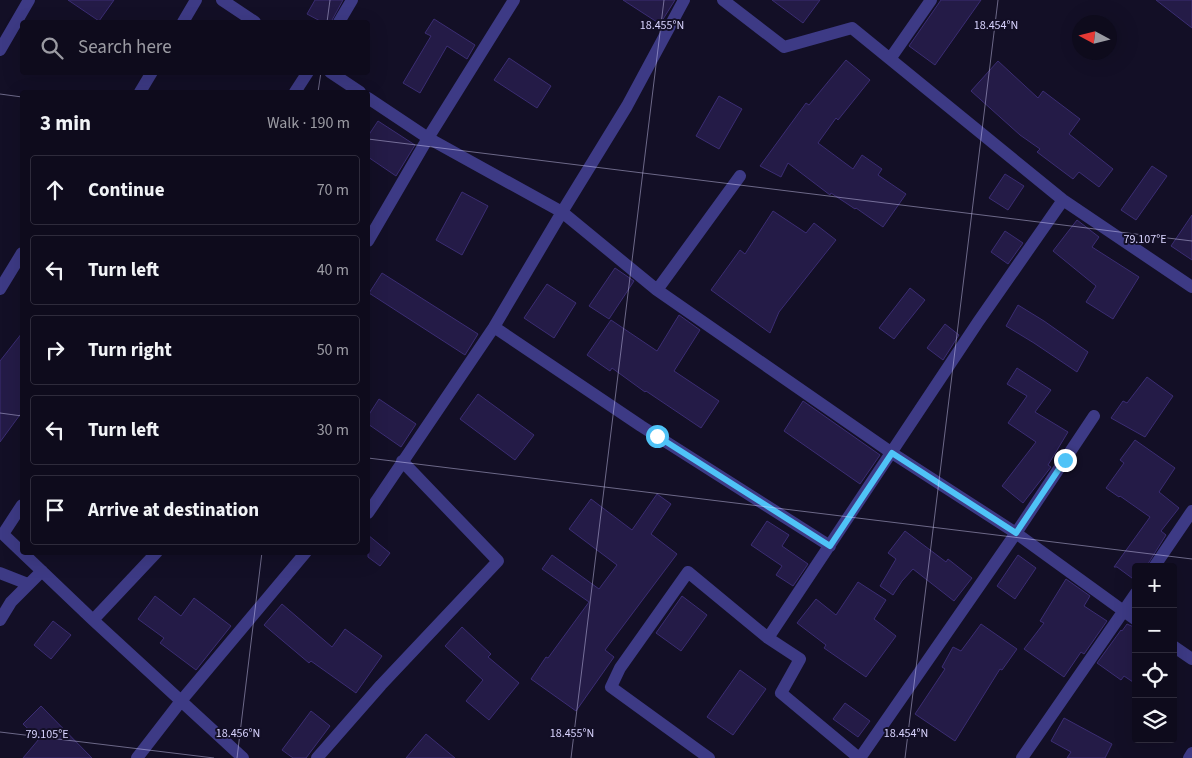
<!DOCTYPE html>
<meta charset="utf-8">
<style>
:root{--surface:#0e0b1c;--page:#1c1929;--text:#f1f3f6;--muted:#9b9ba3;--line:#2e2b3b}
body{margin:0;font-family:"Source Sans 3",sans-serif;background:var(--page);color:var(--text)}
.controls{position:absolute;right:15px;bottom:15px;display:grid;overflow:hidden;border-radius:5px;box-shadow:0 5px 20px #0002}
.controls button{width:45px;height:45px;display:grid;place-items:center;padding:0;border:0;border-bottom:1px solid var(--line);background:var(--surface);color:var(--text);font:25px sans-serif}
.compass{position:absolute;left:1072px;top:15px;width:45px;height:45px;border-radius:50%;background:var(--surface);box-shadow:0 5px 20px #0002;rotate:277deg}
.stop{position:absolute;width:15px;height:15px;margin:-11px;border:4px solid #4fc3f7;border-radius:50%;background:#fff}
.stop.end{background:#4fc3f7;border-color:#fff;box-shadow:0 1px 5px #0008}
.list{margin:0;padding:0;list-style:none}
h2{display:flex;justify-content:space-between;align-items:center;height:65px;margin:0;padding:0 20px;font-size:21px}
h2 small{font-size:16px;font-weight:400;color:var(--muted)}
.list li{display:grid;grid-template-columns:32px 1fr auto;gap:15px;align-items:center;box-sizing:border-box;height:70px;margin:0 10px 10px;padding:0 10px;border:1px solid var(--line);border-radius:5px}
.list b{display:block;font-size:19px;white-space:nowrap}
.list em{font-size:16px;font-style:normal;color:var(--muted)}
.icon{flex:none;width:28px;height:28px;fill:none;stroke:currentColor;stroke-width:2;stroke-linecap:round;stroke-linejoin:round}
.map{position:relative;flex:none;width:1192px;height:758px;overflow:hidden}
.search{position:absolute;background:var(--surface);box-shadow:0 5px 20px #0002;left:20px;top:20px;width:350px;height:55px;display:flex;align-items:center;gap:12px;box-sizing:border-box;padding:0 18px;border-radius:5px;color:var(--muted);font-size:19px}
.panel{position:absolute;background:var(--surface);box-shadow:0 5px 20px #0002;left:20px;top:90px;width:350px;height:465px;border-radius:5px}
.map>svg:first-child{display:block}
</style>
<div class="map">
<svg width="1192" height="758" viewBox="0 0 1192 758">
<rect width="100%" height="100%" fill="#130f26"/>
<path fill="#241b47" stroke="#3b2d73" d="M 68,0 L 114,0 L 99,21 Z
M 315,0 L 343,0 L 331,22 L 322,22 L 307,14 Z
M 623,0 L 675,0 L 660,24 Z
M 772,0 L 820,0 L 803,23 Z
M 941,0 L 981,0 L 935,65 L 909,46 Z
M 1156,0 L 1192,0 L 1192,28 Z
M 434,19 L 475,45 L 467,59 L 447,46 L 420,93 L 403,83 L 431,36 L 425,33 Z
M 509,58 L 551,86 L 537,108 L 494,80 Z
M 846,60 L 870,80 L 838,120 L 836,118 L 818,143 L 853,169 L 862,155 L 882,169 L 878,175 L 906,194 L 883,227 L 856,208 L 855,209 L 831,193 L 830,195 L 788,163 L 781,177 L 760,166 L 806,103 L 809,105 Z
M 998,61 L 1038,98 L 1043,91 L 1080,119 L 1069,134 L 1113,169 L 1099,187 L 1079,172 L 1073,179 L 1037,152 L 1040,149 L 1020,135 L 971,91 Z
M 719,96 L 742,109 L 719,149 L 696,136 Z
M 378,121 L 415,145 L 396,176 L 368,157 L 368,136 Z
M 1152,166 L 1167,176 L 1136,220 L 1121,210 Z
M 1005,174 L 1024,186 L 1008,210 L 989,198 Z
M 462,192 L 488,206 L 462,255 L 436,240 Z
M 773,211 L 806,233 L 814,223 L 836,240 L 779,312 L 770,333 L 711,290 L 740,250 L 745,254 Z
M 1192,215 L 1192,260 L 1171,246 Z
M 1077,220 L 1099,237 L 1092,247 L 1139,277 L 1113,319 L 1086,302 L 1096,286 L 1053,251 Z
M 1005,231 L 1023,243 L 1008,264 L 991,252 Z
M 615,268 L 634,281 L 609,319 L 589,306 Z
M 382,273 L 478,334 L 465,355 L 369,293 Z
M 547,284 L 576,303 L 554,338 L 524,318 Z
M 910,288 L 925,300 L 894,339 L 879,328 Z
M 1018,305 L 1044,321 L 1088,352 L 1077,372 L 1034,343 L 1006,326 Z
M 679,315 L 700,330 L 674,371 L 719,401 L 701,428 L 646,391 L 645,392 L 612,368 L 610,371 L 587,355 L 611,320 L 657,351 Z
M 945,324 L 959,335 L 943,360 L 927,348 Z
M 22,333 L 22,412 L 0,442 L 0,361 Z
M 1017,368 L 1051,390 L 1035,412 L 1068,432 L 1048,465 L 1051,467 L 1023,503 L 1002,486 L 1036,442 L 1008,423 L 1027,396 L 1007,384 Z
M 1147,377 L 1173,396 L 1145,437 L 1111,418 L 1123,401 L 1127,403 Z
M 478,394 L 534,435 L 515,460 L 460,419 Z
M 379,399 L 416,424 L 401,447 L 368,424 L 368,416 Z
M 803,401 L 880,455 L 860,484 L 784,431 Z
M 1135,440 L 1175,468 L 1159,492 L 1179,508 L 1161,531 L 1166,535 L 1146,567 L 1136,567 L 1136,581 L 1117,567 L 1114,567 L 1150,517 L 1120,496 L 1119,497 L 1106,488 L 1124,463 L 1120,460 Z
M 657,494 L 671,504 L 651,534 L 677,554 L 605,650 L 614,657 L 576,711 L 531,679 L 546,657 L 548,658 L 589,602 L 542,569 L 552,555 L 599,589 L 617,565 L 569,529 L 591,499 L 632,530 Z
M 767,521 L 789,535 L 782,546 L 808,564 L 793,586 L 776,575 L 782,566 L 751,545 Z
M 905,531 L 946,562 L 948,559 L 972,578 L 954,601 L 913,569 L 902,581 L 893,595 L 880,586 L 896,559 L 888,553 Z
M 368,535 L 390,553 L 380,566 L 368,557 Z
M 1018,555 L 1036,568 L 1015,599 L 997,586 Z
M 1066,579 L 1090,596 L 1084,606 L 1107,621 L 1084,654 L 1081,652 L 1064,677 L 1024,649 L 1044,623 L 1040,621 Z
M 858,582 L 886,600 L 874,619 L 896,636 L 866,677 L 824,648 L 826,645 L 797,623 L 816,599 L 836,615 Z
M 155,596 L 181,616 L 194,598 L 231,626 L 196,670 L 160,643 L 164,638 L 138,619 Z
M 682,596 L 707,615 L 681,651 L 656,633 Z
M 282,604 L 332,647 L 345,629 L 382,656 L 356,693 L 311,661 L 309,663 L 264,625 Z
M 53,621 L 71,635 L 51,659 L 34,645 Z
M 981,624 L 1017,649 L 1002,670 L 1000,669 L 955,741 L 915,714 L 945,669 L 942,667 L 953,647 L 961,651 Z
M 1127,624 L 1136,628 L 1136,684 L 1124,676 L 1121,680 L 1097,663 L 1121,630 L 1122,631 Z
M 462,627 L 491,654 L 488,657 L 519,683 L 489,720 L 466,701 L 483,680 L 445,646 Z
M 740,670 L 766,689 L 733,735 L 707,717 Z
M 845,703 L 870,721 L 858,737 L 833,719 Z
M 41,706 L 92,758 L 23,758 L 39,739 L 23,724 Z
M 311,711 L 330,726 L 306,758 L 293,758 L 282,750 Z
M 1064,718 L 1112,744 L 1105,758 L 1067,758 L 1071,752 L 1051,741 Z
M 426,734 L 455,758 L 406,758 Z"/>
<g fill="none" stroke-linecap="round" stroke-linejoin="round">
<path stroke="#3d3a85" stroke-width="12" d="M 222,0 L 255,22
M 723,0 L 784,47 L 852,28 L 1063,200 L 1192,287
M 183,22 L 196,0
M 339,22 L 352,0
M 0,50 L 29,0
M 890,59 L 931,0
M 330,72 L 360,92
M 140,92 L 152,72
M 295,92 L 308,72
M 368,98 L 428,138 L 562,212 L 657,290 L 892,453 L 1016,533 L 1136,620
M 368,241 L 428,138 L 514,0
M 0,289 L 22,253
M 657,290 L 740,176
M 494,327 L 641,426 L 830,546
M 22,505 L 3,534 L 93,620 L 243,758
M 368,513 L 494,327 L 562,212 L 627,106 L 684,0
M 1154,567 L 1192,511
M 0,573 L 28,584
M 0,620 L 11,602 L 42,571
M 93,620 L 157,552
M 768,638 L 978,322 L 1063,200
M 1173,646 L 1192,659
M 137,758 L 181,701 L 306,552
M 317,758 L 381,685 L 498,561 L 402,461
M 709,758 L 611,687 L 620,668 L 688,572 L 768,638 L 800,659 L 781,693 L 859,758
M 860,758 L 1016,533 L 1094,416
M 1022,758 L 1136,593
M 1189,758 L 1192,753"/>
</g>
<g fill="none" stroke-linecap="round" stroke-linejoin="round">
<path stroke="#4fc3f7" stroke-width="6" d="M 657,436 L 830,546 L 892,453 L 1016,533 L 1065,460"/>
</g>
<path fill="none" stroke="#d9d4ff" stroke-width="1" stroke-opacity="0.45" d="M 327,22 L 330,0M 318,92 L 321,72M 0,94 L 22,97M 368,139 L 1192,241M 0,413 L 22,416M 368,458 L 1192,559M 0,732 L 214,758M 237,758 L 262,552M 571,758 L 664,0M 905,758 L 998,0"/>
<g font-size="12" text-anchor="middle" fill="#d9d4ff" stroke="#130f26" stroke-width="4" stroke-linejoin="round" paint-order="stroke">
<text x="662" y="29">18.455°N</text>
<text x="996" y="29">18.454°N</text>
<text x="1145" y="243">79.107°E</text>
<text x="238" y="737">18.456°N</text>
<text x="572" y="737">18.455°N</text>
<text x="906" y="737">18.454°N</text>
<text x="47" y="738">79.105°E</text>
</g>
</svg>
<div class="controls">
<button>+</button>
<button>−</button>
<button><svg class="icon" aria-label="locate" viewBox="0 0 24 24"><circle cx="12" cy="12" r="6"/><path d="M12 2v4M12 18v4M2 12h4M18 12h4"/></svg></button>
<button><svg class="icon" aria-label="layers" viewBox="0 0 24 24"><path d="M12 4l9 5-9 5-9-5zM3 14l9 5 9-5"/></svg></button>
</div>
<svg class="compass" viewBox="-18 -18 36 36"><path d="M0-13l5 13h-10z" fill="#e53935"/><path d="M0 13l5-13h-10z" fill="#9b9ba3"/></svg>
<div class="stop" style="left:657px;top:436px"></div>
<div class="stop end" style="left:1065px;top:460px"></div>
<div class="search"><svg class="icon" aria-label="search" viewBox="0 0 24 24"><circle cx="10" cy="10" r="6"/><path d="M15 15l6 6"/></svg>Search here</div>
<section class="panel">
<h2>3 min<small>Walk · 190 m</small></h2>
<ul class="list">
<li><svg class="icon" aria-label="ahead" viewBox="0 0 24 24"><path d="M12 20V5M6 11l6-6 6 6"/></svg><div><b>Continue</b></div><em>70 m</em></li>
<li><svg class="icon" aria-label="left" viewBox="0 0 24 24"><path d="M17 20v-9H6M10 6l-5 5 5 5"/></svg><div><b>Turn left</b></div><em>40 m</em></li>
<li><svg class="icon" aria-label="right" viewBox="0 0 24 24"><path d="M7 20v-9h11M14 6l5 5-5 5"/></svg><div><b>Turn right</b></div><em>50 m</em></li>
<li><svg class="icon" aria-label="left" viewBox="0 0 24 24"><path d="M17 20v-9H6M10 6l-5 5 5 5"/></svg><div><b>Turn left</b></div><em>30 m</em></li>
<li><svg class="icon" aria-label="arrive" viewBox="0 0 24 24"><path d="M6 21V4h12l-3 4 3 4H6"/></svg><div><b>Arrive at destination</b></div></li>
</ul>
</section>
</div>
